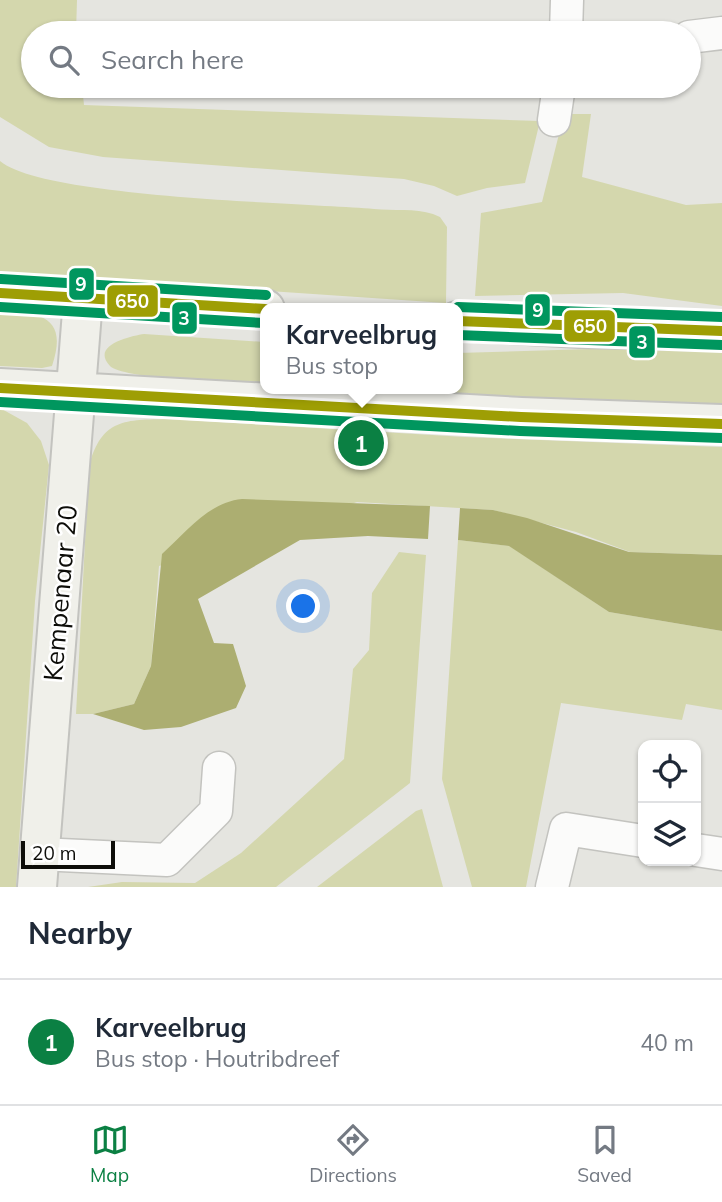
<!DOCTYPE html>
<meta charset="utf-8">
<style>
:root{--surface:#fff;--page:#f6f6f7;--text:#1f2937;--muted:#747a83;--line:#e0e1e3;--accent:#0b8043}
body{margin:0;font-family:Mulish,sans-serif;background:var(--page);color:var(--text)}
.controls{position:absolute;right:21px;bottom:21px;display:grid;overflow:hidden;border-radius:14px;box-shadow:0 2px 5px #0004}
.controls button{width:63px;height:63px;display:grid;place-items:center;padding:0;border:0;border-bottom:2px solid var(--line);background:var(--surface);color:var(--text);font:35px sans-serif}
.scale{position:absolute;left:21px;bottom:18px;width:94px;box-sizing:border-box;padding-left:7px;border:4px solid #0d0d09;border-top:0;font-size:19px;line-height:24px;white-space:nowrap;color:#0d0d09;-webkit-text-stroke:5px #fff;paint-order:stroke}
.you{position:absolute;left:304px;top:607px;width:24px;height:24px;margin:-18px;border:5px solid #fff;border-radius:50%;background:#1a73e8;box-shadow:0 0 0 10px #1a73e833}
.badge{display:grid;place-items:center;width:46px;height:46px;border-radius:50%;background:var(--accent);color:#fff;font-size:23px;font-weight:700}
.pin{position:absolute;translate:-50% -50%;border:4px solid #fff;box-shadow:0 2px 7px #0006}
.popup{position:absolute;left:260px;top:303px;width:203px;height:91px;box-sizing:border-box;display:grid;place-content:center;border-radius:14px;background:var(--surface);filter:drop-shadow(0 2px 5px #0005);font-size:23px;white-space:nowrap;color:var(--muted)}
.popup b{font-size:26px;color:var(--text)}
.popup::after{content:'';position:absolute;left:50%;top:100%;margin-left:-14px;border:14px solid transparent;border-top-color:var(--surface)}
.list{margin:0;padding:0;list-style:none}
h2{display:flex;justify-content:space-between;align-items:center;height:91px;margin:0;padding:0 28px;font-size:30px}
h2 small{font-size:23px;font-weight:400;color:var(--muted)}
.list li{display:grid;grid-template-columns:46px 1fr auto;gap:21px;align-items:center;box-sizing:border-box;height:126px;padding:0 28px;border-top:2px solid var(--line)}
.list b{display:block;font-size:26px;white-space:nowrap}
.list p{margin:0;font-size:23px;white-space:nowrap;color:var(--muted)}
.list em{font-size:23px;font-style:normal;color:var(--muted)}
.icon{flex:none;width:38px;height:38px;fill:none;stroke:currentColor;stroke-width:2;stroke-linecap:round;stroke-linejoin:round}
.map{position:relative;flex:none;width:722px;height:887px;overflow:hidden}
.search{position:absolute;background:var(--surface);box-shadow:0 2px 5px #0004;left:21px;right:21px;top:21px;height:77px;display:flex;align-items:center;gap:18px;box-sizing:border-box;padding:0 24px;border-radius:38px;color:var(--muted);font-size:26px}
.sheet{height:217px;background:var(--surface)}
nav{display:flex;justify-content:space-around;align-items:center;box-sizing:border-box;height:98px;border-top:2px solid var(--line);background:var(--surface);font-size:19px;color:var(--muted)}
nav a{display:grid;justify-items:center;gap:4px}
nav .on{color:var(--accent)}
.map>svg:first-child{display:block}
</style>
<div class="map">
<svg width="722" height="887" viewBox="0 0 722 887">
<rect width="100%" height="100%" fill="#e5e5e0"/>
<path fill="#d4d7ad" d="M 0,0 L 77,0 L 76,33 L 33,33 L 33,86 L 82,86 L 84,105 L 540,121 L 525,183 L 487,188 L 457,196 L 434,186 L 404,179 L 103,157 L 49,147 L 0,117 Z
M 564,114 L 591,114 L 582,177 L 686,205 L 722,203 L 722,306 L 623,293 L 475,296 L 481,213 L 542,202 Z
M 0,161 C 43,198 305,203 374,209 C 393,211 415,208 433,214 L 440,217 L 447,227 L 446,303 L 0,273 Z
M 0,308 C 39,314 69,315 52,366 L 42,368 L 0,366 Z
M 144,334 L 265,342 L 265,383 C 238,381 124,380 110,366 C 90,345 131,336 144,334 Z
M 591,349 L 722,351 L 722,407 L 614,405 L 350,389 L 457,389 L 457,353 Z
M 0,408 L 27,423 L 41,441 L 49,465 L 35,601 L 16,887 L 0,887 Z
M 169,419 L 465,437 L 722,447 L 722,555 L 630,552 L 576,532 L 493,510 L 357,502 L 159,566 L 151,666 L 134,704 L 93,714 L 76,714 L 89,466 C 102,418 125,420 169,419 Z
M 458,540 L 510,546 L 609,612 L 722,631 L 722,710 L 686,704 L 682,720 L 561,703 L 526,887 L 472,887 L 442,779 Z
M 399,552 L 426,555 L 410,783 L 276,887 L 88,887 L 122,882 L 195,883 L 241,853 L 344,759 L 353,669 L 369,650 L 372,593 Z
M 422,809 L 443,887 L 317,887 L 416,811 Z"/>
<path fill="#acae71" d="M 242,499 L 430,506 L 428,539 L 368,536 L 300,540 L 198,599 L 214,643 L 233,644 L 246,686 L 236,708 L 181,727 L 144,730 L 93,714 L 134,704 L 151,666 L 162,554 C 186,532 209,502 242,499 Z
M 460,508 L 493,510 L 527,518 L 629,552 L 722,555 L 722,631 L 609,612 L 509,546 L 458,540 Z"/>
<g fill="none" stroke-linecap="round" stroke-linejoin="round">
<defs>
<path id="street" d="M 566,33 L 567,0
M 689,37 L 722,33
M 554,120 L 559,86
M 696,850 L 722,854
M 39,854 L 167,860 L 216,811 L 219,768
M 552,887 L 566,829 L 643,841"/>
<path id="secondary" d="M 0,293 L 265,309
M 457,321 L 580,328 L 722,331
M 0,388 L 521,417 L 722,424
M 37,887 L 83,299"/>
</defs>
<use href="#street" stroke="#c3c3bf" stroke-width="35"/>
<use href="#secondary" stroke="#c3c3bf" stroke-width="42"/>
<use href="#street" stroke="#fbfbfa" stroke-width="32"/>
<use href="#secondary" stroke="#f0f0ea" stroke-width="38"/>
<defs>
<path id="bus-1" d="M 0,293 L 265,309
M 457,321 L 722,331
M 0,388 L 521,417 L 722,424"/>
<path id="bus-2" d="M 0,307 L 264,323
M 457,335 L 722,345
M 0,402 L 520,431 L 722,438"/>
<path id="bus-3" d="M 1,279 L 266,295
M 458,307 L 722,317"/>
</defs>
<use href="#bus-1" stroke="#fff" stroke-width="16"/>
<use href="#bus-2" stroke="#fff" stroke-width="16"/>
<use href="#bus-3" stroke="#fff" stroke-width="16"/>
<use href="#bus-1" stroke="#9e9e04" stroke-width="10"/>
<use href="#bus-2" stroke="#00965e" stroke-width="10"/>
<use href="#bus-3" stroke="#00965e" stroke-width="10"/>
</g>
<g text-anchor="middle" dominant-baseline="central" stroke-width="5" stroke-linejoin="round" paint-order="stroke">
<g font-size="26" fill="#0d0d09" stroke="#fff">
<text transform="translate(60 593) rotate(-85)">Kempenaar 20</text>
</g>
</g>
<g stroke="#fff" stroke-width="2.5">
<rect x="68" y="267" width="27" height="34" rx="7" fill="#00965e"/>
<rect x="106" y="284" width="53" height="34" rx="7" fill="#9e9e04"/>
<rect x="524" y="293" width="27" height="34" rx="7" fill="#00965e"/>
<rect x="171" y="301" width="27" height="34" rx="7" fill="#00965e"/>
<rect x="563" y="309" width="53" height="34" rx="7" fill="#9e9e04"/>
<rect x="628" y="325" width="28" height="34" rx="7" fill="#00965e"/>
</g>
<g font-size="19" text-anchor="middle" font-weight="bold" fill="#fff">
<text x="81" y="291">9</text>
<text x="132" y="308">650</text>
<text x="538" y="317">9</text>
<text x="184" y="325">3</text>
<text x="590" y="333">650</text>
<text x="642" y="349">3</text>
</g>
</svg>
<div class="controls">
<button><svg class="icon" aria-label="locate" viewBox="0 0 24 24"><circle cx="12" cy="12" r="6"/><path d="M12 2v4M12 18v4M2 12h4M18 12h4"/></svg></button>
<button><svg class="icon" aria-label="layers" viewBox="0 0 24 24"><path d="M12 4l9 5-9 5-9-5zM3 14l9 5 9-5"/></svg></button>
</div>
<div class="scale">20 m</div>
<div class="you"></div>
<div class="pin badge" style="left:361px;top:443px">1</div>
<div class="popup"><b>Karveelbrug</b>Bus stop</div>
<div class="search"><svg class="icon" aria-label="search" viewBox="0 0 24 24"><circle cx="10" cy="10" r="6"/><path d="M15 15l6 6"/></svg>Search here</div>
</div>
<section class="sheet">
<h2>Nearby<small></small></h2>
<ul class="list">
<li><span class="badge">1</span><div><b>Karveelbrug</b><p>Bus stop · Houtribdreef</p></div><em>40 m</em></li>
</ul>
</section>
<nav>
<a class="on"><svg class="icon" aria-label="map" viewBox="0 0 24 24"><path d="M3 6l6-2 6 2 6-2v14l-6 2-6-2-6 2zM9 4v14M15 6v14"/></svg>Map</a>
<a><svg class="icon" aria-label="directions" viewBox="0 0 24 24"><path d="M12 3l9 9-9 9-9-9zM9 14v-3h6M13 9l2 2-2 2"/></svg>Directions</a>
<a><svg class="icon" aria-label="saved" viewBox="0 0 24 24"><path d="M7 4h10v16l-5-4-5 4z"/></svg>Saved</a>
</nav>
